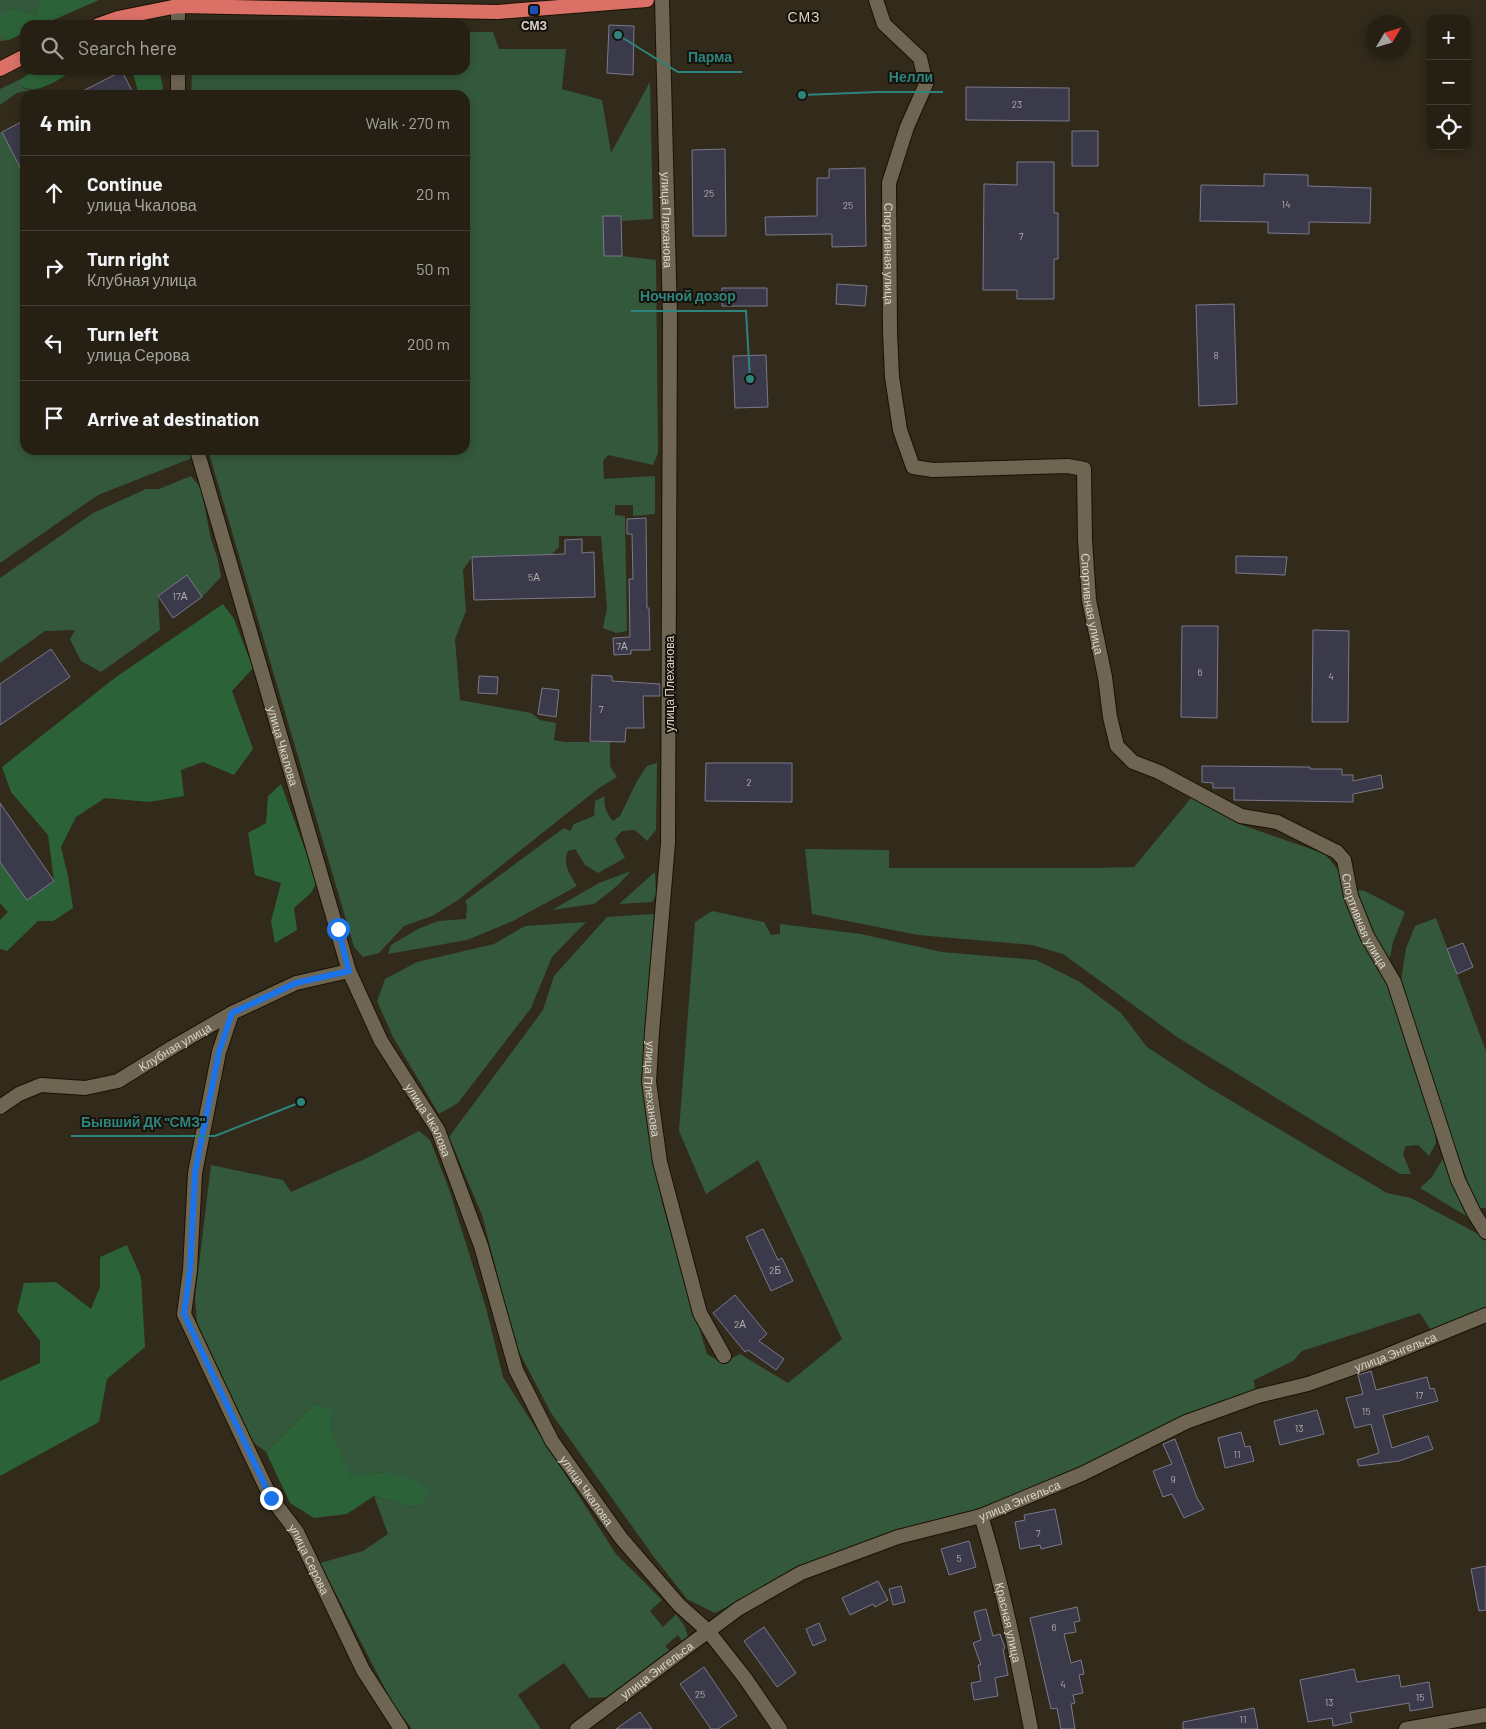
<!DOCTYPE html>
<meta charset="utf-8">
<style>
:root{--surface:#262014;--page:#322d22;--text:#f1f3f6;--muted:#a4a3a0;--line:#423e34}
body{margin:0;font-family:Barlow,sans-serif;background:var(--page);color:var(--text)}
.controls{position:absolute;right:15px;top:15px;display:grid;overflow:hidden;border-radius:10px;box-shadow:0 2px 8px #0003}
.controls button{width:45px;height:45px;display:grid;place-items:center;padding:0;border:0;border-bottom:1px solid var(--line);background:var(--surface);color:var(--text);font:25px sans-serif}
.compass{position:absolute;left:1366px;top:15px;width:45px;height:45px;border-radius:50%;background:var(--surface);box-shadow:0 2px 8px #0003;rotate:52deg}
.stop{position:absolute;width:15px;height:15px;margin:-11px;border:4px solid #1a73e8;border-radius:50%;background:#fff}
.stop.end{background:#1a73e8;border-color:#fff;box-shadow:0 1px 5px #0008}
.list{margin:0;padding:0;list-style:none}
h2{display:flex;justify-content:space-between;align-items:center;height:65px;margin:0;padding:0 20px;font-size:21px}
h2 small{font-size:16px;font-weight:400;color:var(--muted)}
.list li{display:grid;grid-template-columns:32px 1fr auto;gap:15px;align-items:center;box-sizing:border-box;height:75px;padding:0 20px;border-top:1px solid var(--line)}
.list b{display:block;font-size:19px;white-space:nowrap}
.list p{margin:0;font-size:16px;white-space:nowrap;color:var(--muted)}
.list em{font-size:16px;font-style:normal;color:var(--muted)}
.icon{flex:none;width:28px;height:28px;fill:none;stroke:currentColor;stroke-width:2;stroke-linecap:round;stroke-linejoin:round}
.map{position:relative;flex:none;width:1486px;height:1729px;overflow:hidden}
.search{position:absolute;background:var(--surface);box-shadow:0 2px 8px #0003;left:20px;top:20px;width:450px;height:55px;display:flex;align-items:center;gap:12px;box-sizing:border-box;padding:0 18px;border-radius:15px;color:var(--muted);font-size:19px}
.panel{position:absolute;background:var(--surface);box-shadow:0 2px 8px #0003;left:20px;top:90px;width:450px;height:365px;border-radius:15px}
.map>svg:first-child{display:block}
</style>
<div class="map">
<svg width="1486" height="1729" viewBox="0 0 1486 1729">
<rect width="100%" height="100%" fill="#322a1a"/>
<path fill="#34583b" d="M 0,0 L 41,0 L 36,14 L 13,8 L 2,37 L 9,40 L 0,41 Z
M 465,32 L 493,32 L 499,49 L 566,49 L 562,89 L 602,100 L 611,153 L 650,82 L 653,219 L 622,221 L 621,216 L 604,216 L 604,256 L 622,256 L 656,260 L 658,453 L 653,465 L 608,455 L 603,461 L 604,479 L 655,476 L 655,514 L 633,516 L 633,505 L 615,505 L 615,515 L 625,516 L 627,631 L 616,633 L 603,628 L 607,608 L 601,536 L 559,536 L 559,547 L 552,554 L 472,557 L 463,570 L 466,611 L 455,639 L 460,700 L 531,713 L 540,720 L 556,723 L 554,740 L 565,742 L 610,742 L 610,766 L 617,777 L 599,788 L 458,900 L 432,916 L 404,926 L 379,953 L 363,957 L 354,947 L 208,450 L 465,450 L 465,95 L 191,95 L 192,70 L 465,70 Z
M 21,79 L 21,85 L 25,89 L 31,90 L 17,93 L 0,105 L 0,89 Z
M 0,132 L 2,132 L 25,177 L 25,450 L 189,450 L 192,458 L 98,495 L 0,563 Z
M 191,476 L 201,488 L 211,539 L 218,560 L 221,577 L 202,597 L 187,575 L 158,596 L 160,630 L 101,672 L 81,661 L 70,639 L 75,630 L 45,631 L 0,663 L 0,578 L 93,513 L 146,489 L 159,489 Z
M 657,763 L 656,830 L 647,841 L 635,830 L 622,831 L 615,839 L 625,858 L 598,873 L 585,865 L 575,849 L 568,851 C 562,864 570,875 577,886 L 513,921 L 467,940 L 388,954 L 391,945 L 418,929 L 438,921 L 466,919 L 467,905 L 465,901 L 564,828 L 570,831 L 574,824 L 594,816 L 595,801 L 605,796 C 603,806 607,814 613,821 L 620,816 L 637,781 L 647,766 Z
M 1191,798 L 1239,824 L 1325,854 L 1339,871 L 1360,933 L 1391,989 L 1434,1119 L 1436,1143 L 1429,1156 L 1418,1145 L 1406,1146 L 1403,1154 L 1411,1174 L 1400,1174 L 1177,1037 L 1063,954 L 1032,945 L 918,935 L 812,914 L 805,849 L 889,850 L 889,868 L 1092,868 L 1134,867 Z
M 631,871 L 617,886 L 594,904 L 552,910 L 599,883 Z
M 655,872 L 656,895 L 652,902 L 619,904 Z
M 1356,890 L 1365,891 L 1405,912 L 1393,942 L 1390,958 L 1380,947 Z
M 712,911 L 764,922 L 771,935 L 780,934 L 780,924 L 861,934 L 942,952 L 1036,960 L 1080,982 L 1121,1013 L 1147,1047 L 1208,1087 L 1387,1193 L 1411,1198 L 1480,1235 L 1486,1241 L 1486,1308 L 1456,1323 L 1432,1332 L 1420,1313 L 1302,1351 L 1293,1361 L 1254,1380 L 1255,1389 L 1167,1424 L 1074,1471 L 981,1508 L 811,1564 L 715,1613 L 687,1599 L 654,1557 L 551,1413 L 515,1344 L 482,1215 L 449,1137 L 543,1010 L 554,976 L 607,917 L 654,914 L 644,1039 L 646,1101 L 662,1203 L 707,1354 L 722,1363 L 740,1354 L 788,1383 L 842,1339 L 758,1160 L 706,1194 L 679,1131 L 695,922 Z
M 1436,918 L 1486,1051 L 1486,1208 L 1477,1208 L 1441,1108 L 1401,981 L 1406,948 L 1415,926 Z
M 586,922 L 552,957 L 531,1008 L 458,1103 L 439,1114 L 393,1037 L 377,1001 L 385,979 L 417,962 L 494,944 L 525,926 Z
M 419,1131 L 430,1140 L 449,1189 L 486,1308 L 503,1377 L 616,1554 L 662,1600 L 650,1611 L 663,1627 L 676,1614 L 685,1627 L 688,1637 L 682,1641 L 678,1635 L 665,1646 L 671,1652 L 611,1697 L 589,1698 L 564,1663 L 518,1695 L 541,1729 L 412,1729 L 393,1704 L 320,1563 L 363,1551 L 388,1534 L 374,1496 L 418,1508 L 383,1472 L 350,1477 L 331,1430 L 332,1412 L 314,1404 L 266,1452 L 253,1442 L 197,1323 L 195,1298 L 211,1165 L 283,1180 L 291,1192 L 367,1158 Z
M 1446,1153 L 1471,1219 L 1420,1188 L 1432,1177 Z"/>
<path fill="#2c6238" d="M 41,0 L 99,0 L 44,24 L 25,25 C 25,34 16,37 9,40 L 2,37 L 0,15 L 13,8 L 36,14 Z
M 35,70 L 73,70 C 62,78 33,98 21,85 L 21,79 Z
M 132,70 L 159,70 L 163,87 L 161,95 L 139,95 Z
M 223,604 L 234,619 L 253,668 L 232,691 L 253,749 L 234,775 L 203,762 L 181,770 L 184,796 L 149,802 L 105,798 L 76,817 L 61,847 L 68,876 L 73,908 L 53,921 L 38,921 L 7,951 L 0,949 L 0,920 L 8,912 L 0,903 L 0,862 L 27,900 L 54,881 L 48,835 L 11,792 L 2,767 L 116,677 Z
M 281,784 L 317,882 L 311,893 L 294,908 L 297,930 L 275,943 L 271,921 L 281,883 L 255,875 L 248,833 L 266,823 L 268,796 Z
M 127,1245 L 141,1277 L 145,1347 L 107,1379 L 99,1422 L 0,1476 L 0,1381 L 40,1363 L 40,1341 L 17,1311 L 24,1283 L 56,1282 L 91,1309 L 100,1287 L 100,1257 Z
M 314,1404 L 332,1411 L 331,1430 L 350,1476 L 383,1472 L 415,1480 L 430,1494 L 418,1508 L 374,1496 L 347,1514 L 314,1518 L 290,1503 L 266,1452 Z"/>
<path fill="#3b3a4b" stroke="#7a798c" d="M 609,25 L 634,26 L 633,75 L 607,73 Z
M 122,71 L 134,95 L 75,95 Z
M 966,87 L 1069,88 L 1069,121 L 966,120 Z
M 25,120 L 25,177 L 2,132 Z
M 1072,131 L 1098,131 L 1098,166 L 1072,166 Z
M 725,149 L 726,236 L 693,236 L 692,150 Z
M 1017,162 L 1054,162 L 1054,213 L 1058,213 L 1058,259 L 1054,259 L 1054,299 L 1017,299 L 1017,290 L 983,290 L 984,184 L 1017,185 Z
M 865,168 L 866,246 L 832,247 L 832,234 L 766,235 L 765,217 L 817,216 L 817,178 L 829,178 L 829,169 Z
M 1264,174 L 1308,175 L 1308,186 L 1371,188 L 1370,223 L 1309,222 L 1309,234 L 1268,233 L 1268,222 L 1200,221 L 1201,185 L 1264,186 Z
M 603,216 L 621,216 L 622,256 L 604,256 Z
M 837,284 L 867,286 L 865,306 L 836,304 Z
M 722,288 L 767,288 L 767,306 L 722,306 Z
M 1234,304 L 1237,404 L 1199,406 L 1196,305 Z
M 766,355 L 768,407 L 735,408 L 733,356 Z
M 646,518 L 647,608 L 649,608 L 650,650 L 631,650 L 631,654 L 614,655 L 613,638 L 630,637 L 629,579 L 633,579 L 632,534 L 627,534 L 627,519 Z
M 582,539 L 582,553 L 594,552 L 595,597 L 474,600 L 472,557 L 565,554 L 565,540 Z
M 1236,556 L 1287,557 L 1285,575 L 1236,573 Z
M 187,575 L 202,597 L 173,618 L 158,596 Z
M 1182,626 L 1218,626 L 1217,718 L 1181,717 Z
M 1313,630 L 1349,631 L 1348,722 L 1312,722 Z
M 51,649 L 70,677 L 0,725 L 0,684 Z
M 592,675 L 612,676 L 612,681 L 660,684 L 660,696 L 643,696 L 644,728 L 626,728 L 625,742 L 590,741 Z
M 479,676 L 498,677 L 497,694 L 478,693 Z
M 542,688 L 559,690 L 556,717 L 538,714 Z
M 706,763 L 792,763 L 792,802 L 705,801 Z
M 1202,766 L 1310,767 L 1310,769 L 1342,769 L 1342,775 L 1353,775 L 1353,781 L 1381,775 L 1383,788 L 1353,794 L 1353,802 L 1234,800 L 1234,788 L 1213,788 L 1213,783 L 1202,782 Z
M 0,803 L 54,881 L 27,900 L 0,862 Z
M 1463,943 L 1473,967 L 1457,974 L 1447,949 Z
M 763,1229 L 778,1260 L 782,1258 L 793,1281 L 771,1291 L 746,1237 Z
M 735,1295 L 767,1334 L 759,1341 L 784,1359 L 776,1370 L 748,1350 L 745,1352 L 713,1313 Z
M 1371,1371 L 1376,1390 L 1427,1377 L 1430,1389 L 1434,1388 L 1438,1401 L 1383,1415 L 1392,1448 L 1428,1436 L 1433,1449 L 1399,1461 L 1359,1466 L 1357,1460 L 1379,1453 L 1371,1424 L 1355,1428 L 1346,1398 L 1363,1394 L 1358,1375 Z
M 1317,1410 L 1324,1434 L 1280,1445 L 1274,1421 Z
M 1241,1432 L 1245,1447 L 1250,1446 L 1254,1461 L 1225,1468 L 1218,1438 Z
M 1175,1439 L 1197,1498 L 1204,1509 L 1184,1518 L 1172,1494 L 1163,1497 L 1153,1471 L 1172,1464 L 1163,1444 Z
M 1055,1509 L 1062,1544 L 1041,1549 L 1040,1545 L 1020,1549 L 1015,1522 L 1025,1520 L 1024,1515 Z
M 969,1541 L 976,1567 L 949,1575 L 941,1549 Z
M 1486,1566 L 1486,1610 L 1479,1611 L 1471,1569 Z
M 878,1581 L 888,1600 L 875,1607 L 873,1604 L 850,1615 L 842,1598 Z
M 901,1586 L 905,1602 L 893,1605 L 889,1589 Z
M 1077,1607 L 1080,1621 L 1074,1622 L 1076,1632 L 1064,1634 L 1071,1663 L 1081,1660 L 1084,1674 L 1079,1675 L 1083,1693 L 1073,1695 L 1075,1703 L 1071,1704 L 1075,1729 L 1061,1729 L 1057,1708 L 1051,1709 L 1030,1618 Z
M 986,1609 L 993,1636 L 1000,1634 L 1005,1648 L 1003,1649 L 1008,1675 L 995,1678 L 998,1696 L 974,1700 L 971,1683 L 981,1681 L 978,1665 L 981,1665 L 973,1643 L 981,1640 L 974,1612 Z
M 819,1623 L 826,1640 L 813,1646 L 806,1629 Z
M 764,1627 L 796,1673 L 777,1687 L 744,1641 Z
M 704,1667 L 737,1716 L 718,1729 L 711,1729 L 680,1684 Z
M 1354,1669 L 1357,1682 L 1399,1675 L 1401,1687 L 1429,1682 L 1433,1707 L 1410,1711 L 1409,1703 L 1350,1713 L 1352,1722 L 1333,1726 L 1332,1718 L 1308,1722 L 1300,1680 Z
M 1254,1708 L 1258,1729 L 1183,1729 L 1183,1722 Z
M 640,1712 L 652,1729 L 616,1729 Z"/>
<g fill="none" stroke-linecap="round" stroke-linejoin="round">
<defs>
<g id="minor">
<path d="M 178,0 L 178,25"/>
<path id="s1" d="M 662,0 L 670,318 L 668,843 L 652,1032 L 649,1082 L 660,1162 L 700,1313 L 724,1356"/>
<path id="s2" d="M 876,0 L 884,24 L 920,58 L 926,84 L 907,127 L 889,183 L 890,332 L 892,377 L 900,430 L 913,467 L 933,470 L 1068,466 L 1084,469 L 1085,540 L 1089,600 L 1105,677 L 1110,717 L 1117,746 L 1133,762 L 1159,772 L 1241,816 L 1277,822 L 1337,852 L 1344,860 L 1351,896 L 1367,936 L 1394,982 L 1458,1180 L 1474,1213 L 1486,1232"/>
<path d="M 178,95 L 178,70"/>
<path id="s3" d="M 197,450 L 349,971 L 381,1041 L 438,1130 L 481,1246 L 516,1370 L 552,1441 L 621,1538 L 679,1605 L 708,1631 L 745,1678 L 780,1729"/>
<path id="s4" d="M 232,1013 L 219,1052 L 195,1173 L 190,1270 L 184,1314 L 271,1498 L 297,1532 L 363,1670 L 401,1729"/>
<path id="s5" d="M 0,1107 L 19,1094 L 41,1085 L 85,1088 L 118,1081 L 173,1047 L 232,1013 L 296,983 L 349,971"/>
<path id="s6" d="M 981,1516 C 1003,1586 1017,1657 1031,1729"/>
<path id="s7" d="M 577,1729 L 738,1609 L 801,1573 L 898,1537 L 981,1516 L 1082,1474 L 1186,1422 L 1258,1396 L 1308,1384 L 1383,1357 L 1486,1315"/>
<path d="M 1406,1729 L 1486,1715"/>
</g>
<path id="trunk" d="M 98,25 L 118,18 L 178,6 L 497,12 L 647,0
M 0,69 L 25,56"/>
</defs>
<use href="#minor" stroke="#1a1204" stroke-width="16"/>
<use href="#trunk" stroke="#1a1204" stroke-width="16"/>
<use href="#minor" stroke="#6e6553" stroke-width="14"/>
<use href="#trunk" stroke="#db7166" stroke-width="14"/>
</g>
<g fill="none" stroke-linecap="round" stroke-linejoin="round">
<path stroke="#1a73e8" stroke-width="6" d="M 271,1498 L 184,1314 L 190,1270 L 195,1172 L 219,1052 L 232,1013 L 296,983 L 349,971 L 338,929"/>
</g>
<rect fill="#1a4fb4" stroke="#17130c" stroke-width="2" x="529" y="5" width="10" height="10" rx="2.5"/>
<g text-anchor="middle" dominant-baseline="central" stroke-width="4" stroke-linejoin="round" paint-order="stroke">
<g font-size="10" fill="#b2aeab">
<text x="1017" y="104">23</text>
<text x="709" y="193">25</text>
<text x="1286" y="204">14</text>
<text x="848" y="205">25</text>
<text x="1021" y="236">7</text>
<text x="1216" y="355">8</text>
<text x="534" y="577">5А</text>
<text x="180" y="596">17А</text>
<text x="622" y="646">7А</text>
<text x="1200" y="672">6</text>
<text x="1331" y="676">4</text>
<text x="601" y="709">7</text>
<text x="749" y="782">2</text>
<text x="775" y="1270">2Б</text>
<text x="740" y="1324">2А</text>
<text x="1419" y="1395">17</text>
<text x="1366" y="1411">15</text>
<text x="1299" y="1428">13</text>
<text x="1237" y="1454">11</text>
<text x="1173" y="1479">9</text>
<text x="1038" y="1533">7</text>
<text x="959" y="1558">5</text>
<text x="1054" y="1627">6</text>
<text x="1063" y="1684">4</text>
<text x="700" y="1694">25</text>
<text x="1420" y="1697">15</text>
<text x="1329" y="1702">13</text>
<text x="1243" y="1719">11</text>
</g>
<g font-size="12" font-weight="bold" fill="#dad5cb" stroke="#17130c">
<text x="534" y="25">СМЗ</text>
</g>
<g font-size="12" fill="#dad5cb" stroke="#17130c">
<text stroke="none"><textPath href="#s1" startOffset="220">улица Плеханова</textPath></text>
<text stroke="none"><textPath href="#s2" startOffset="278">Спортивная улица</textPath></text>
<text stroke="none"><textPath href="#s2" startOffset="801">Спортивная улица</textPath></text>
<text transform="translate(669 684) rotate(-90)">улица Плеханова</text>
<text stroke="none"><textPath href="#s3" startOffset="308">улица Чкалова</textPath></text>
<text stroke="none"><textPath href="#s2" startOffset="1268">Спортивная улица</textPath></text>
<text stroke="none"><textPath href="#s5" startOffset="191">Клубная улица</textPath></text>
<text stroke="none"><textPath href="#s1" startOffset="1090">улица Плеханова</textPath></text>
<text stroke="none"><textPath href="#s3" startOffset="712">улица Чкалова</textPath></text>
<text stroke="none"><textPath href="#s7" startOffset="909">улица Энгельса</textPath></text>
<text stroke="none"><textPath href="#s3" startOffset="1118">улица Чкалова</textPath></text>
<text stroke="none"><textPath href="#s7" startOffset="504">улица Энгельса</textPath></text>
<text stroke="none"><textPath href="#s4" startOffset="582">улица Серова</textPath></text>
<text stroke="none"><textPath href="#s6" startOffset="110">Красная улица</textPath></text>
<text stroke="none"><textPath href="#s7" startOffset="99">улица Энгельса</textPath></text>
</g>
<g font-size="14" letter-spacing="1" fill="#ded4c0" stroke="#17130c">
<text x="804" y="16">СМЗ</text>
</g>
</g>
<path fill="none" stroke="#2d847c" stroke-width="2" d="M618 35L678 72H742M802 95L878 92H943M750 379L746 311H631M301 1102L215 1136H71"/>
<g fill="#2d847c" stroke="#17130c" stroke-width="2">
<circle cx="618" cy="35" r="5"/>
<circle cx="802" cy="95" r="5"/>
<circle cx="750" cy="379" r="5"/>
<circle cx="301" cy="1102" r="5"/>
</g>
<g font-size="14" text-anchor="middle" font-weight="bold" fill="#2d847c" stroke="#17130c" stroke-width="4" stroke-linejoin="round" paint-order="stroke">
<text x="710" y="62">Парма</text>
<text x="911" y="82">Нелли</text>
<text x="688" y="301">Ночной дозор</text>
<text x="143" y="1127">Бывший ДК "СМЗ"</text>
</g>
</svg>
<div class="controls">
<button>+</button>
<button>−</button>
<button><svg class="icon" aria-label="locate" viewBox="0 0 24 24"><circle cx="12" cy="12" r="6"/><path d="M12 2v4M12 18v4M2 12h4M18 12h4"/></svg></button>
</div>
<svg class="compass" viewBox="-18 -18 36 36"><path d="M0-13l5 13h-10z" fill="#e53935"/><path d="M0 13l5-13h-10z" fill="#a4a3a0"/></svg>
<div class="stop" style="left:338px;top:929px"></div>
<div class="stop end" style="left:271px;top:1498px"></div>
<div class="search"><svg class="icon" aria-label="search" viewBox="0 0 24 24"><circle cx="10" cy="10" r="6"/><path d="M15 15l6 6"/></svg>Search here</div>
<section class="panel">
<h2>4 min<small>Walk · 270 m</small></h2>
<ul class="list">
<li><svg class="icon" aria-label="ahead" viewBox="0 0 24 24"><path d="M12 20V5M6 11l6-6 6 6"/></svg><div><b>Continue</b><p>улица Чкалова</p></div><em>20 m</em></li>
<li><svg class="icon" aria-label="right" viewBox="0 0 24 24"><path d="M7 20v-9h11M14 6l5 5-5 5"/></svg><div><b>Turn right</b><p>Клубная улица</p></div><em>50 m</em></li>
<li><svg class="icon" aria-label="left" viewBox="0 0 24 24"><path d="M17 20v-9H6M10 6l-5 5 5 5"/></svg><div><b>Turn left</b><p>улица Серова</p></div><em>200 m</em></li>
<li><svg class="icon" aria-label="arrive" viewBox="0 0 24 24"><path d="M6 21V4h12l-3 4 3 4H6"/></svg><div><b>Arrive at destination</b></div></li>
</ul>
</section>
</div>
